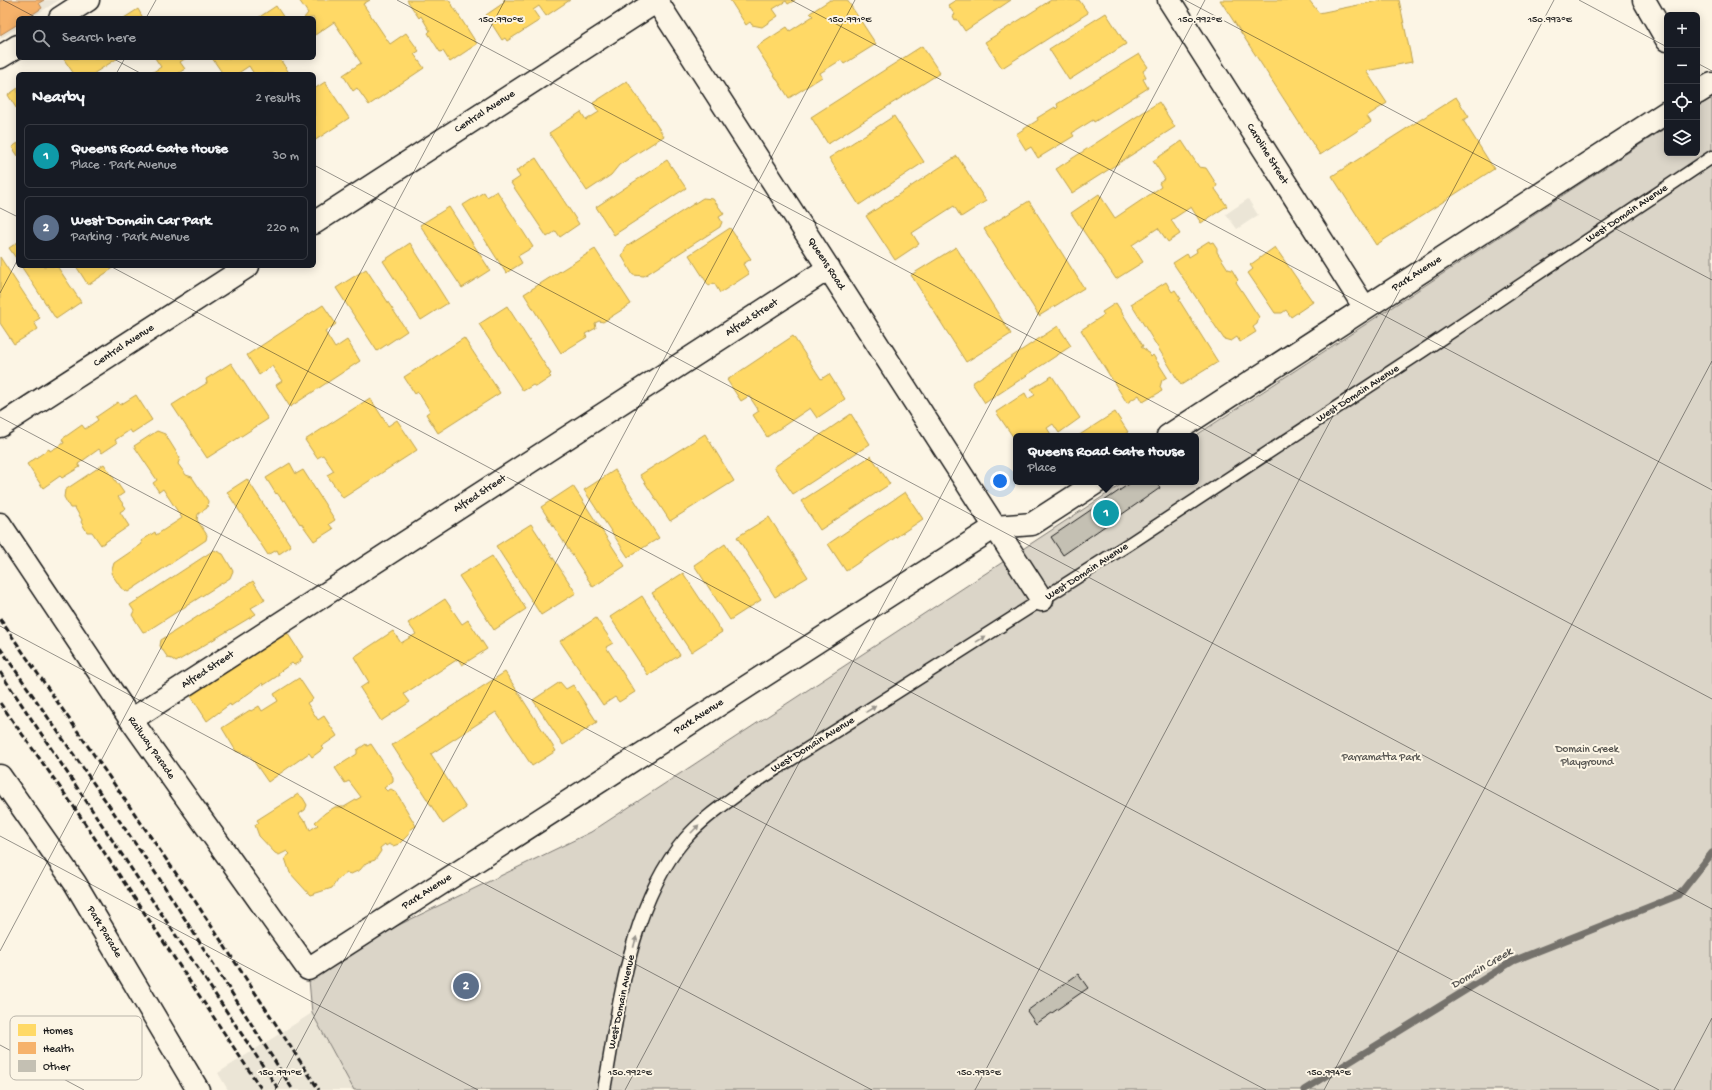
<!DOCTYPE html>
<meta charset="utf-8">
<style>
:root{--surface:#171b24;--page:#20242c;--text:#f1f3f6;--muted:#9ea1a6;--line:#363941;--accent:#7c3aed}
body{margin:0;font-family:"Gochi Hand",sans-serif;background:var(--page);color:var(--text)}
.controls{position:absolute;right:12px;top:12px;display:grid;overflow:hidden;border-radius:6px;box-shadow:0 2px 10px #0003}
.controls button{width:36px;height:36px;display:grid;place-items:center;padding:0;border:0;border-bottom:1px solid var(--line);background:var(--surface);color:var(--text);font:20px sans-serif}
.you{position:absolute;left:1000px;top:481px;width:14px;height:14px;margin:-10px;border:3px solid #fff;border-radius:50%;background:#1a73e8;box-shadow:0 0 0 6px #1a73e833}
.badge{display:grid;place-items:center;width:26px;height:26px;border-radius:50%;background:var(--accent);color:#fff;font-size:13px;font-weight:700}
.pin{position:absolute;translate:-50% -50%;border:2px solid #fff;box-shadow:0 1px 4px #0006}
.popup{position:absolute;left:1013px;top:433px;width:186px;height:52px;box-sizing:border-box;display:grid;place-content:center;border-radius:6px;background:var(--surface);filter:drop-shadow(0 1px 3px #0005);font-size:13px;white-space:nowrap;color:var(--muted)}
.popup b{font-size:15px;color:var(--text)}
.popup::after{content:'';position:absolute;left:50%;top:100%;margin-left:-8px;border:8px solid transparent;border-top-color:var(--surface)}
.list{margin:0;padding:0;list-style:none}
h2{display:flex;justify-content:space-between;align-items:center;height:52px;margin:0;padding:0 16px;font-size:17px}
h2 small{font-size:13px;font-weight:400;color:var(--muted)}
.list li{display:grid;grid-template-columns:26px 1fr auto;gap:12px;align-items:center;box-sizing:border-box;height:64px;margin:0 8px 8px;padding:0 8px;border:1px solid var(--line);border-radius:6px}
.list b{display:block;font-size:15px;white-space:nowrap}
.list p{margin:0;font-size:13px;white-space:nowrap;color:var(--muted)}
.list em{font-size:13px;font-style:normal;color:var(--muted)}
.icon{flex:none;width:22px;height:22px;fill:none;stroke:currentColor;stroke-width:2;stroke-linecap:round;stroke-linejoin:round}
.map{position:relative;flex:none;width:1712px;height:1090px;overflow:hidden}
.search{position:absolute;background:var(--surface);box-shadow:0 2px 10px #0003;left:16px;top:16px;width:300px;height:44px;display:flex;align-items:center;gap:10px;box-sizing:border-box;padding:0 14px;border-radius:6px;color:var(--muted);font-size:15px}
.panel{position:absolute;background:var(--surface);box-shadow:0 2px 10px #0003;left:16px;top:72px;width:300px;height:196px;border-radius:6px}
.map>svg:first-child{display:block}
</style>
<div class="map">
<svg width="1712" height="1090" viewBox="0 0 1712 1090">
<rect width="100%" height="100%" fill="#fcf5e5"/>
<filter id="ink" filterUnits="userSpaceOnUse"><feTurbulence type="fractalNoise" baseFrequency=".025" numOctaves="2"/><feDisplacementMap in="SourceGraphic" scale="8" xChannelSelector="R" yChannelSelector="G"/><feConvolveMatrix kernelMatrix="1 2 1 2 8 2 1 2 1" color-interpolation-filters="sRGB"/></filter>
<g filter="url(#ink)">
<path fill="#ebe5d6" d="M 0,0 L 59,0 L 31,18 L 18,18 L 18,27 L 0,39 Z
M 1248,199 L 1258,215 L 1237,229 L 1226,214 Z
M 312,1013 L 354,1090 L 228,1090 L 218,1073 Z"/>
<path fill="#dbd5c8" stroke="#7c7872" d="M 1712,98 L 1712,1090 L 354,1090 L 312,1013 L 308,969 L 591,832 L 1125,482 L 1196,482 L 1195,436 L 1667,127 L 1667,153 L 1697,153 L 1697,107 Z"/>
<path fill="#ffd966" stroke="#bba050" d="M 299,0 L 370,0 L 363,4 L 390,44 L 406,33 L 419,51 L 414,54 L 424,68 L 369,105 L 357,88 L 353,91 L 343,75 L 361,63 L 334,22 L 315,35 L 314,18 L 304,18 L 308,13 Z
M 407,0 L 449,0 L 477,44 L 450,62 L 443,51 L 440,52 L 428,33 L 430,31 L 421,16 L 419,18 Z
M 503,0 L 570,0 L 546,16 L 539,6 L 533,10 L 540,20 L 507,41 L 505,38 L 502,40 L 486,15 L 505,2 Z
M 730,0 L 795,0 L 788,4 L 786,1 L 773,9 L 778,16 L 762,27 L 752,25 L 750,22 L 746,25 Z
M 830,0 L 847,0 L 876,44 L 844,64 L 841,60 L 820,73 L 822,77 L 789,98 L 756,47 L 787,27 L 790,31 L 813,16 L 810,13 Z
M 956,0 L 1011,0 L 965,31 L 957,19 L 955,20 L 953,16 L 955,15 L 948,5 Z
M 1051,0 L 1079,0 L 1088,13 L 1002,68 L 985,42 Z
M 1220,0 L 1309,0 L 1319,13 L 1383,0 L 1399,0 L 1412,62 L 1366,71 L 1387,103 L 1367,116 L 1371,122 L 1320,155 Z
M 276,6 L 284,18 L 258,18 Z
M 138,9 L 143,18 L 124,18 Z
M 1106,13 L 1126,44 L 1069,80 L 1049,49 Z
M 922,46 L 940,73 L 828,144 L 811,117 Z
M 1139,54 L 1148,67 L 1143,71 L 1146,77 L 1143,79 L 1148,88 L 1094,122 L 1093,120 L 1072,133 L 1074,136 L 1038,158 L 1031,147 L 1026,150 L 1016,134 L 1038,120 L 1037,118 L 1055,107 L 1056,109 L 1058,107 L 1057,104 Z
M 63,58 L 118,58 L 93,74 L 74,74 Z
M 155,58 L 186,58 L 180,62 L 185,69 L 177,74 L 150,74 L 161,67 Z
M 212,58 L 279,58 L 290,74 L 254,74 L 249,66 L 237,74 L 223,74 Z
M 627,81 L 664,136 L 619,165 L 611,175 L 587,191 L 549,133 L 581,112 L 586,120 L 599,112 L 593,103 Z
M 325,82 L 349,118 L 314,141 L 314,89 Z
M 18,88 L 18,111 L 8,95 Z
M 1456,97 L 1469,117 L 1463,120 L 1494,169 L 1376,245 L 1332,176 Z
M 1159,102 L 1175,127 L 1072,193 L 1056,169 Z
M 894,116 L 924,162 L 859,205 L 829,158 Z
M 1182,141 L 1199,167 L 1206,168 L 1217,185 L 1215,189 L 1227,206 L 1201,223 L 1191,207 L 1171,220 L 1180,234 L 1168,242 L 1158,228 L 1132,245 L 1143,262 L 1116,279 L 1071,213 L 1099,194 L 1115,218 L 1161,187 L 1159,183 L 1165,179 L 1153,161 Z
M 18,143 L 18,156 L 12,147 Z
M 957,156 L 986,201 L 961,217 L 954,206 L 912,233 L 919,244 L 895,260 L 866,216 Z
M 536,158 L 579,224 L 560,237 L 556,231 L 547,237 L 511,183 L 520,177 L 516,171 Z
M 667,160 L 686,188 L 614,235 L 596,207 Z
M 497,191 L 533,247 L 518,256 L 522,263 L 506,273 L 463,205 L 484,192 L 487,197 Z
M 703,198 L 713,199 L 724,214 L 719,217 L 722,222 L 720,227 L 644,276 L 633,275 L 622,256 L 626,247 Z
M 1029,201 L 1084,288 L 1039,316 L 984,229 Z
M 449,207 L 490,270 L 462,288 L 420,225 Z
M 730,228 L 751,259 L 743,264 L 749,274 L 720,293 L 714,283 L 709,286 L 689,255 Z
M 1209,241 L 1210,243 L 1213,242 L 1217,248 L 1217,252 L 1228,269 L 1232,270 L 1238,280 L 1236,282 L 1259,317 L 1257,324 L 1253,327 L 1256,332 L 1240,342 L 1237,337 L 1231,341 L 1224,339 L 1173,263 L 1187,254 L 1189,257 L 1197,252 L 1196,249 Z
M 18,242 L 18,261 L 9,248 Z
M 410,243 L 448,303 L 421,320 L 383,261 Z
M 956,247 L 1011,334 L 966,362 L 911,275 Z
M 1275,247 L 1313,302 L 1291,317 L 1286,310 L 1282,313 L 1275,313 L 1248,273 L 1253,269 L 1250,265 Z
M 595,249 L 631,304 L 603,322 L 599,321 L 595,323 L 596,328 L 585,334 L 587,337 L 561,353 L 524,294 Z
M 0,257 L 40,318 L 34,322 L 38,329 L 14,344 L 0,323 Z
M 21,266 L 57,266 L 81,302 L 56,319 Z
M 76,266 L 110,266 L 112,269 L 88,285 Z
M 366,269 L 407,331 L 377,351 L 336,288 Z
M 1166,282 L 1172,292 L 1175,290 L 1181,299 L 1179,300 L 1218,362 L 1181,385 L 1131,304 Z
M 1116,303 L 1143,346 L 1141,347 L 1146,350 L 1151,357 L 1153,355 L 1167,377 L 1162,380 L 1160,387 L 1162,391 L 1143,402 L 1139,395 L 1127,403 L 1081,330 L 1104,315 L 1102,312 Z
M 323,305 L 336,324 L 325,332 L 335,348 L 347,340 L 360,361 L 290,407 L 276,385 L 282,381 L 272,366 L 259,375 L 247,355 Z
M 507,306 L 551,374 L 549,375 L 551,377 L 536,387 L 533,385 L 523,391 L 479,324 Z
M 1058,326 L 1071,346 L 985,403 L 972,383 Z
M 793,336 L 821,379 L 829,374 L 845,399 L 817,418 L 810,408 L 767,437 L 753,415 L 759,411 L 749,396 L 741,401 L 727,380 Z
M 464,338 L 500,393 L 438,433 L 426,414 L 430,411 L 418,392 L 415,394 L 404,377 Z
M 231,363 L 268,419 L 207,458 L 172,405 L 207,383 L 206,379 Z
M 1052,376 L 1080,418 L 1059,433 L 1053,424 L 1047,428 L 1052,436 L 1016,436 L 1016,441 L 996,412 L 1025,393 L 1028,399 L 1035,395 L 1031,389 Z
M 136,395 L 152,420 L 132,433 L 130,430 L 115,440 L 117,443 L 102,453 L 99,449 L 78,464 L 80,467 L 62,478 L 60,476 L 43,488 L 27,464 L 49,449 L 50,451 L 64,443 L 62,439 L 82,425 L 85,429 L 98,420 L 96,417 L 118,402 L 120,405 Z
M 370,398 L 388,426 L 397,420 L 417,450 L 343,498 L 327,475 L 334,471 L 323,455 L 317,458 L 305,440 Z
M 1115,412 L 1128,432 L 1123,436 L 1078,436 Z
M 851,414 L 870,444 L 793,494 L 774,467 Z
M 157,431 L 165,434 L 180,458 L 178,464 L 186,475 L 192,477 L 208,501 L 207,508 L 198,514 L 197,520 L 207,535 L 206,540 L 128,592 L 121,588 L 111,573 L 114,563 L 142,544 L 141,541 L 155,532 L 156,535 L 182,518 L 163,489 L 159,492 L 153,483 L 157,480 L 134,446 Z
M 705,434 L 734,481 L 670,521 L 640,475 Z
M 871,456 L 890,484 L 820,530 L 801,501 Z
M 290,463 L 296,474 L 303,470 L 335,520 L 329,524 L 333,529 L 314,541 L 301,523 L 300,524 L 285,500 L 283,501 L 277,493 L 276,494 L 266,478 Z
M 104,464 L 124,493 L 118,497 L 126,508 L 120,512 L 129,526 L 101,545 L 92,532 L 87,532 L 81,522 L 82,520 L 75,508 L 70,508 L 64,497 L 65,490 Z
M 615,470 L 659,538 L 628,557 L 584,490 Z
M 247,479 L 291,546 L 279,554 L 277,550 L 268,555 L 227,492 Z
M 573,486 L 625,566 L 593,587 L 541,507 Z
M 905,492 L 923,519 L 846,571 L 828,544 Z
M 769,517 L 808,577 L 775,597 L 737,537 Z
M 531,524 L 576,593 L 541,615 L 496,546 Z
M 725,544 L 761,600 L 730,620 L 694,565 Z
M 214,550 L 223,554 L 233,571 L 230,578 L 147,631 L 143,632 L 132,615 L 134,611 L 130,605 Z
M 492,556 L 526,609 L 494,630 L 459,576 Z
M 683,573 L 722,632 L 691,652 L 652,593 Z
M 253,581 L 265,600 L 251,608 L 256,614 L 176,662 L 172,659 L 168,658 L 160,646 L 161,640 Z
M 642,596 L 680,655 L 648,675 L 610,617 Z
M 445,599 L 462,624 L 468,620 L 487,649 L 462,665 L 458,659 L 404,694 L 410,702 L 381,721 L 360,688 L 369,682 L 354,657 L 393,631 L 401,643 L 416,634 L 408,623 Z
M 596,618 L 613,643 L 606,647 L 635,692 L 619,702 L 615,697 L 603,705 L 560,641 Z
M 286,631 L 303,657 L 300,659 L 301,661 L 294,665 L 292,663 L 278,673 L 279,675 L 264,685 L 263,683 L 231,706 L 230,704 L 207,721 L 189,693 Z
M 505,672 L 556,751 L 532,766 L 496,712 L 431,754 L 466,808 L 443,824 L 392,745 Z
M 299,678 L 313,699 L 307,703 L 318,720 L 324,716 L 337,736 L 321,747 L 323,749 L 312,757 L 309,753 L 268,782 L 250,756 L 236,751 L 222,728 L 250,710 L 251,711 L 259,706 L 262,711 L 278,701 L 274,694 Z
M 560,682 L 566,689 L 573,685 L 597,722 L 563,745 L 533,700 Z
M 366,744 L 367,746 L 371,744 L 393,777 L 393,781 L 384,788 L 387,791 L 391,789 L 396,792 L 416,826 L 410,830 L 409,834 L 399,844 L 393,846 L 389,844 L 386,846 L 385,844 L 380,848 L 381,851 L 375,860 L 366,863 L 360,870 L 351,874 L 347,873 L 337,880 L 332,888 L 310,895 L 290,873 L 285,858 L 290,854 L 287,851 L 279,855 L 275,853 L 259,836 L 255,825 L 259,823 L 257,820 L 298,794 L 303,798 L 307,805 L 305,810 L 299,814 L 303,820 L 306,821 L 310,830 L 318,825 L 315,822 L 325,813 L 335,807 L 344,807 L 361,797 L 349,781 L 345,783 L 335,768 L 357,754 L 357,750 Z"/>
<path fill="#f6b26b" stroke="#b58553" d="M 0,0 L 44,0 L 39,3 L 42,8 L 27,18 L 18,18 L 18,24 L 0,35 Z"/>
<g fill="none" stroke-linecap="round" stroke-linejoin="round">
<path stroke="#75726c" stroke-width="7" d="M 1304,1090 L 1513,961 L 1679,895 L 1712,853"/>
</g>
<path fill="#c4c0b3" stroke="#1c1c1c" d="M 1132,482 L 1156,482 L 1160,488 L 1063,555 L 1051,537 Z
M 1078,974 L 1088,988 L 1036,1024 L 1027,1011 Z"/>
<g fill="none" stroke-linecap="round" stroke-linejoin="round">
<defs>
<path id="lane" d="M 604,1090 C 619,1008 629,905 685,839 C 703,818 725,804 746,788 L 1129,544 L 1424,350 L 1712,157"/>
<path id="street" d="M 656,0 L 1042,600
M 1169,0 L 1365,308
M 1644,0 L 1667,40
M 60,18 L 88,0
M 0,57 L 18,46
M 1697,93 L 1712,84
M 314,223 L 657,1
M 0,426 L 248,266
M 1168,436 L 1667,112
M 0,524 L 131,720 L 308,969 L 995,527 L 1032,524 L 1097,482
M 131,720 L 829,268"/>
<path id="secondary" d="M 0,776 L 75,883 L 198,1090"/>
</defs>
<use href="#lane" stroke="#1c1c1c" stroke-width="15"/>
<use href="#street" stroke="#1c1c1c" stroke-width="25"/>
<use href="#secondary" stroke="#1c1c1c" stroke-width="25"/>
<use href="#lane" stroke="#fcf5e5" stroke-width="12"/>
<use href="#street" stroke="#fcf5e5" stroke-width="22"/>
<use href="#secondary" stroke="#fcf5e5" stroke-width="22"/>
<path stroke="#1c1c1c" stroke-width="3" stroke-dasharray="6 3" stroke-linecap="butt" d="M 0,619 L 195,901 L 319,1090
M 0,648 L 159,878 L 293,1090
M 0,672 L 279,1090
M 0,703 L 74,807 L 262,1090"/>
</g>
<defs><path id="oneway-solid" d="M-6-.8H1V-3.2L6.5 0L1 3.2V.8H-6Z"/></defs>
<g fill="#97938b">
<use href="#oneway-solid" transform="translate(981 639) rotate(-32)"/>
<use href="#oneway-solid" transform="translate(871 709) rotate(-32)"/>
<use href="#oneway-solid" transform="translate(695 829) rotate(-46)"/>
<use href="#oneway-solid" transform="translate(635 942) rotate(-75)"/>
</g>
</g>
<path fill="none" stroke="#1c1c1c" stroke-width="1" stroke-opacity="0.45" d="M 3,0 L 37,18M 397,0 L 1712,699M 791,0 L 1712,490M 1185,0 L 1712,280M 1579,0 L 1667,47M 146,18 L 156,0M 112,58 L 142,74M 1697,63 L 1712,71M 116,74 L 125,58M 314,165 L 1712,909M 0,208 L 18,217M 110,266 L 1659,1090M 0,293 L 18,259M 0,417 L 1266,1090M 0,626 L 872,1090M 0,836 L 478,1090M 0,951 L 505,0M 0,1045 L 84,1090M 275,1090 L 855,0M 625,1090 L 1205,0M 975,1090 L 1554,0M 1324,1090 L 1712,361M 1674,1090 L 1712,1018"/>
<g text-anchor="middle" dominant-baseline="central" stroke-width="4" stroke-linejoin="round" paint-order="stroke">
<g font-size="11" fill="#1c1c1c" stroke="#fcf5e5">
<text transform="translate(485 112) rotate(-33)">Central Avenue</text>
<text transform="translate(1267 154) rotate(58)">Caroline Street</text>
<text transform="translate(1627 214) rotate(-34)">West Domain Avenue</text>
<text transform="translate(826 264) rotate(57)">Queens Road</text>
<text transform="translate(1417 274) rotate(-33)">Park Avenue</text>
<text transform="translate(752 318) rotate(-33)">Alfred Street</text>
<text transform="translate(124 346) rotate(-33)">Central Avenue</text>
<text transform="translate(1358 394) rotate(-33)">West Domain Avenue</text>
<text transform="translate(480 494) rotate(-33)">Alfred Street</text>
<text transform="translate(1087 572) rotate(-33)">West Domain Avenue</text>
<text transform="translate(208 670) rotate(-33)">Alfred Street</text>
<text transform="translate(699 717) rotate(-33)">Park Avenue</text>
<text transform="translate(813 745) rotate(-32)">West Domain Avenue</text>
<text transform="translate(151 748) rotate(55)">Railway Parade</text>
<text transform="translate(427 892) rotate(-33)">Park Avenue</text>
<text transform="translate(104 932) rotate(59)">Park Parade</text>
<text transform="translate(622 1002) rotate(-78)">West Domain Avenue</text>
</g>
<g font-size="11" fill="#555450" stroke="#fcf5e5">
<text x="1587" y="750">Domain Creek<tspan x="1587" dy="13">Playground</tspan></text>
<text x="1381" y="758">Parramatta Park</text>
</g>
<g font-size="12" font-style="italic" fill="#575551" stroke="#fcf5e5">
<text transform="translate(1482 969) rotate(-31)">Domain Creek</text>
</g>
</g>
<rect x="10" y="1016" width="132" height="64" rx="6" fill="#fcf5e5" stroke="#b9b4a9" stroke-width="1"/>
<rect x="18" y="1024" width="18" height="12" fill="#ffd966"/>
<rect x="18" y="1042" width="18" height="12" fill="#f6b26b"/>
<rect x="18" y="1060" width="18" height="12" fill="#c4c0b3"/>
<g font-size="11" fill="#1c1c1c">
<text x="43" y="1034">Homes</text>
<text x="43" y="1052">Health</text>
<text x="43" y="1070">Other</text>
</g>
<g font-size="10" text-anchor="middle" fill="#1c1c1c" stroke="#fcf5e5" stroke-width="4" stroke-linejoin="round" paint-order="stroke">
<text x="501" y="22">150.990°E</text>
<text x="850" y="22">150.991°E</text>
<text x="1200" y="22">150.992°E</text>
<text x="1550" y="22">150.993°E</text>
<text x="280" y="1075">150.991°E</text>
<text x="630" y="1075">150.992°E</text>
<text x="979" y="1075">150.993°E</text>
<text x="1329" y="1075">150.994°E</text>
</g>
</svg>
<div class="controls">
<button>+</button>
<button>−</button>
<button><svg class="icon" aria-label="locate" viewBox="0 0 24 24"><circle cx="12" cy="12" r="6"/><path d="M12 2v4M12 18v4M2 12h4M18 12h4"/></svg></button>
<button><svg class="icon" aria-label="layers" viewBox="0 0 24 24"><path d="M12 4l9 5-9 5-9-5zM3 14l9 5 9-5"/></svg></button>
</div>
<div class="you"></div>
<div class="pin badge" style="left:1106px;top:513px;background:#0f9aa8">1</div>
<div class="popup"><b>Queens Road Gate House</b>Place</div>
<div class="pin badge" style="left:466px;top:986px;background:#5c6f8a">2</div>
<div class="search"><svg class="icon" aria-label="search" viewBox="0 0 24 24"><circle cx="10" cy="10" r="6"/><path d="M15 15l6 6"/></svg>Search here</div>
<section class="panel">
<h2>Nearby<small>2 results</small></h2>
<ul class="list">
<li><span class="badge" style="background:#0f9aa8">1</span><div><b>Queens Road Gate House</b><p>Place · Park Avenue</p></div><em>30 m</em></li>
<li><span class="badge" style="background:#5c6f8a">2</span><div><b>West Domain Car Park</b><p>Parking · Park Avenue</p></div><em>220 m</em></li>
</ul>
</section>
</div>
